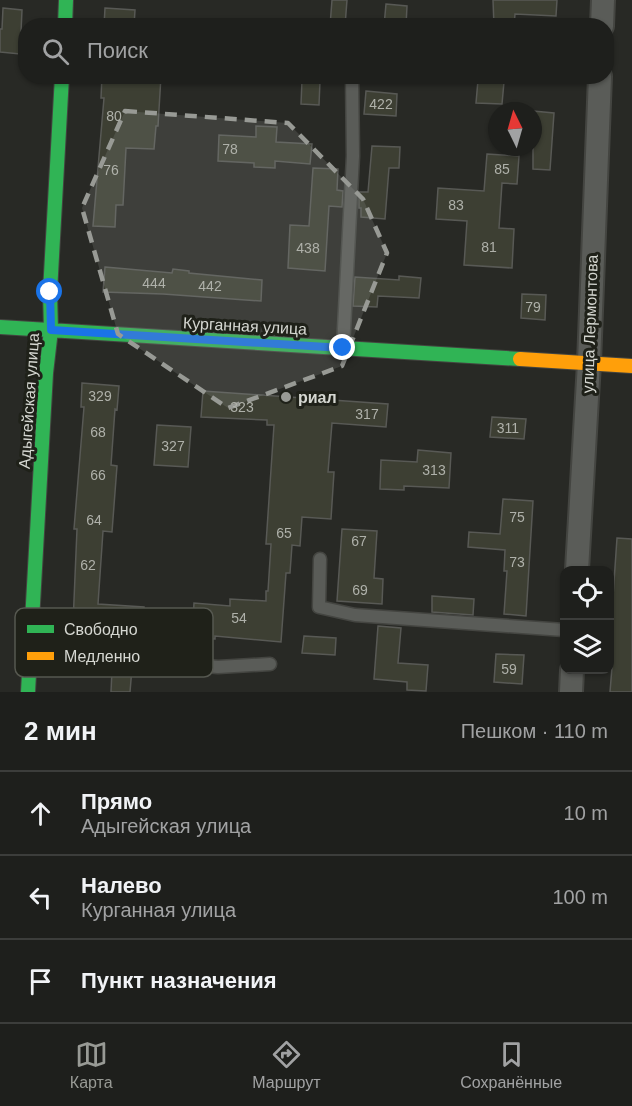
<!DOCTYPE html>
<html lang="ru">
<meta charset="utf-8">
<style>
:root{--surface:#1e1f1c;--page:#2b2c29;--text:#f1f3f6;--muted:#a1a2a3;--line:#3c3d3b;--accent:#989a95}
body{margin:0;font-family:Arial,sans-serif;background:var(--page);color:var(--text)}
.controls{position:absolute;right:18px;bottom:18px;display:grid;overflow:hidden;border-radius:12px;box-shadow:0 2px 4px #0004}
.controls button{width:54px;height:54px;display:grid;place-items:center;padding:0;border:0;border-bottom:2px solid var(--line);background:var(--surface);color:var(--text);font:30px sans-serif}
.compass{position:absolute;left:488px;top:102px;width:54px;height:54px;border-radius:50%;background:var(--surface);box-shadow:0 2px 4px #0004;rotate:355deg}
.stop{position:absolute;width:18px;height:18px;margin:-14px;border:4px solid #1a73e8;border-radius:50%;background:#fff}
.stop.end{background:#1a73e8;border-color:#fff;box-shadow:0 2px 6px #0008}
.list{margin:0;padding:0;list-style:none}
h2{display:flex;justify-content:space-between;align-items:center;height:78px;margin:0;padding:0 24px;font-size:26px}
h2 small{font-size:20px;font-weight:400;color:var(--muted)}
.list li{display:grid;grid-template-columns:39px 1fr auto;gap:18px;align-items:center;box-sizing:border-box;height:84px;padding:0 24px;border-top:2px solid var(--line)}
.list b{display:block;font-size:22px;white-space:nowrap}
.list p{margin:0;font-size:20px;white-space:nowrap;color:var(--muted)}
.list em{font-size:20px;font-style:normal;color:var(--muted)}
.icon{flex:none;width:33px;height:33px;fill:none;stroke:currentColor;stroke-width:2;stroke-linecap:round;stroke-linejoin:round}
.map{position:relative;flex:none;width:632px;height:692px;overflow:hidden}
.search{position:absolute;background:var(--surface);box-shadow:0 2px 4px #0004;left:18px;right:18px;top:18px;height:66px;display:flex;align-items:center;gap:15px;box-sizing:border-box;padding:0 21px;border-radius:24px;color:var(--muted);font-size:22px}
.sheet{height:330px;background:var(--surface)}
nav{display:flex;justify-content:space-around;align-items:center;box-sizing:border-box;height:84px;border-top:2px solid var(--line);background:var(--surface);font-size:16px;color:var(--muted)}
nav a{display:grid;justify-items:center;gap:3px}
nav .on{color:var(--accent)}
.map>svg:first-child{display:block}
</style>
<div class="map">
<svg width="632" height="692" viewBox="0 0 632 692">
<rect width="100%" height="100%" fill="#282925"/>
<path fill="#3d3f33" stroke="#585955" stroke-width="1.5" d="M 332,0 L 347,0 L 345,26 L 330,26 Z
M 493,0 L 557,0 L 556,16 L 515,14 L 514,26 L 494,26 Z
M 386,4 L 407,6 L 406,26 L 384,26 Z
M 3,8 L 22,10 L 20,54 L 0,52 L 0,29 L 2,29 Z
M 105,8 L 135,10 L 134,26 L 104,26 Z
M 102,76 L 161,76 L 158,126 L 156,126 L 154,149 L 126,148 L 123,205 L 116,205 L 115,227 L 93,226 L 104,98 L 101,98 Z
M 302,80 L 320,81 L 319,105 L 301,104 Z
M 478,80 L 504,82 L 502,104 L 476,103 Z
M 366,91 L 397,94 L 396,116 L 364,114 Z
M 533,111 L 554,113 L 550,170 L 533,169 Z
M 256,126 L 277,127 L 276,142 L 312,144 L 310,164 L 275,161 L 275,168 L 254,167 L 254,163 L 218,161 L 219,135 L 256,137 Z
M 372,146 L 400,147 L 399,168 L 389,168 L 385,219 L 361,217 L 361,208 L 359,208 L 359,192 L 368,192 Z
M 487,154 L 519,156 L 517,184 L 502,183 L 499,228 L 514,229 L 512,268 L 464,265 L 467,221 L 436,219 L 438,188 L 484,191 Z
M 313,168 L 338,169 L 337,190 L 343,191 L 342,207 L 329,206 L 325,271 L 288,268 L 290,225 L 309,226 Z
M 105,267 L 172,273 L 173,269 L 189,271 L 189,273 L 262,280 L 261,301 L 163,294 L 103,292 Z
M 399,276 L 421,278 L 419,298 L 378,296 L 377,307 L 353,306 L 355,277 L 399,280 Z
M 522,294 L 546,295 L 545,320 L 521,318 Z
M 82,383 L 119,386 L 117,410 L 115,409 L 111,465 L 117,466 L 112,532 L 103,531 L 98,604 L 144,607 L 143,624 L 167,626 L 165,648 L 133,646 L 133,651 L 117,650 L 118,627 L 73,624 L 77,529 L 74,529 L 84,407 L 81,407 Z
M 203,391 L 388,404 L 386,427 L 332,423 L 328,472 L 334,472 L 331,519 L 302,517 L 300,546 L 292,545 L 290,573 L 286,573 L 281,642 L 215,636 L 215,639 L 192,638 L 194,603 L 230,606 L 230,599 L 266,601 L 266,591 L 268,591 L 271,544 L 266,544 L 274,425 L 267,425 L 267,420 L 201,417 Z
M 492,417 L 526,419 L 524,439 L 490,437 Z
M 157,425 L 191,427 L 188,467 L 154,465 Z
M 418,450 L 451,453 L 449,488 L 404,486 L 404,490 L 380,489 L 381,460 L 417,462 Z
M 503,499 L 533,501 L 526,616 L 504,614 L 507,571 L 504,571 L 505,550 L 468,547 L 469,532 L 500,534 Z
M 342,529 L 377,531 L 374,578 L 383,579 L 382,604 L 337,601 Z
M 617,538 L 632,539 L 632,692 L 610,692 L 613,655 L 609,655 Z
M 432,596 L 474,599 L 473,615 L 432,612 Z
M 378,626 L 401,628 L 398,663 L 428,665 L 426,691 L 407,690 L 407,682 L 374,679 Z
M 304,636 L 336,638 L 335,655 L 302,653 Z
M 496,654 L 524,655 L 522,684 L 494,682 Z
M 115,666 L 132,668 L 130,692 L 111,692 L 112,670 L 115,670 Z"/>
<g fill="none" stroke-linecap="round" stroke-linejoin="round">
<defs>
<path id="lane" d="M 343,348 L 353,156 L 352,76
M 320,559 L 319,607 L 355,615 L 564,630
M 32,654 L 107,657 L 218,667 L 270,664"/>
<path id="street" d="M 602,26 L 603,0
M 577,570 L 589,363 L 600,76
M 571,692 L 572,670"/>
<path id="fast" d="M 65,26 L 66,0
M 0,327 L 520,359
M 28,692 L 46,373 L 51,330 L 50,292 L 62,76"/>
<path id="slow" d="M 520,359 L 632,366"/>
</defs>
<use href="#lane" stroke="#444541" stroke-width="15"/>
<use href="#street" stroke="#444541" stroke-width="26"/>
<use href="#fast" stroke="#444541" stroke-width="16"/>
<use href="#slow" stroke="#444541" stroke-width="16"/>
<use href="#lane" stroke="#5a5c58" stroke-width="12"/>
<use href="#street" stroke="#5a5c58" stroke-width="22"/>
<use href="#fast" stroke="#30b455" stroke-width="14"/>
<use href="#slow" stroke="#ff9f0a" stroke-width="14"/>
</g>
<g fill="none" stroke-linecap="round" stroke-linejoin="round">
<path stroke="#1a73e8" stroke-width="8" d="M 50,292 L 51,330 L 343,348"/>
</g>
<path fill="#989a95" fill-opacity="0.2" stroke="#989a95" stroke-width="4.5" stroke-dasharray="12 8" stroke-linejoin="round" d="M 125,111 L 288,123 L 363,199 L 387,253 L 342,366 L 228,408 L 118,334 L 82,208 Z"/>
<circle fill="#989a95" stroke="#1f2119" stroke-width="2" cx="286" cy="397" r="6"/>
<g text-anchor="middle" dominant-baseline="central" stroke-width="6" stroke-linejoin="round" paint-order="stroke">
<g font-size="14" fill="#afb1aa">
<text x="381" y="104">422</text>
<text x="114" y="116">80</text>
<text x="230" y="149">78</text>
<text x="502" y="169">85</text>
<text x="111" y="170">76</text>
<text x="456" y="205">83</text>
<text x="489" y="247">81</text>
<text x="308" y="248">438</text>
<text x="154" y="283">444</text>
<text x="210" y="286">442</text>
<text x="533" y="307">79</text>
<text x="100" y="396">329</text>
<text x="242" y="407">323</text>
<text x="367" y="414">317</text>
<text x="508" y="428">311</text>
<text x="98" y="432">68</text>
<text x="173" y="446">327</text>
<text x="434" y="470">313</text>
<text x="98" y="475">66</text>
<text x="517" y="517">75</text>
<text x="94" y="520">64</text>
<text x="284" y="533">65</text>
<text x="359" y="541">67</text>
<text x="517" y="562">73</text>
<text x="88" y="565">62</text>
<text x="360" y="590">69</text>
<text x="239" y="618">54</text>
<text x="509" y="669">59</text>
</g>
<g font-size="16" fill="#d5d7d1" stroke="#1f2119">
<text transform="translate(590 324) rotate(-88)">улица Лермонтова</text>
<text transform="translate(245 326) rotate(3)">Курганная улица</text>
<text transform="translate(29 401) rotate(-86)">Адыгейская улица</text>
</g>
<g font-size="16" font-weight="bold" fill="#d5d7d1" stroke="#1f2119" text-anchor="start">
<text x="298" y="397">риал</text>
</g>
</g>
<rect x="15" y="608" width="198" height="69" rx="9" fill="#1f2119" stroke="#565850" stroke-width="1.5"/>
<rect x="27" y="625" width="27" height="8" fill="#30b455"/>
<rect x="27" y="652" width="27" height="8" fill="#ff9f0a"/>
<g font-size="16" fill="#d5d7d1">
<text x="64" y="635">Свободно</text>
<text x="64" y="662">Медленно</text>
</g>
</svg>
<div class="controls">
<button><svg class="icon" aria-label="locate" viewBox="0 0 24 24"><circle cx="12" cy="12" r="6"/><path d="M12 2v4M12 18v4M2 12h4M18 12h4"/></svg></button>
<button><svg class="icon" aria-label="layers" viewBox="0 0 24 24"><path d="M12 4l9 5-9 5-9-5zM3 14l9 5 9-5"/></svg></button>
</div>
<svg class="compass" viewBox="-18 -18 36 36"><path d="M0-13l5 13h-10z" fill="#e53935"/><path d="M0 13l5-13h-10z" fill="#a1a2a3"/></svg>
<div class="stop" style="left:50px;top:292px"></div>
<div class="stop end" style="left:343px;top:348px"></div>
<div class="search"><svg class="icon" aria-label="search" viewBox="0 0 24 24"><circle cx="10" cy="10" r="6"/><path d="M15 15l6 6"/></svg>Поиск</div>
</div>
<section class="sheet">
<h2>2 мин<small>Пешком · 110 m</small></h2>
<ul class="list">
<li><svg class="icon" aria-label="ahead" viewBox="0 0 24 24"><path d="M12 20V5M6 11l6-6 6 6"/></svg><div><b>Прямо</b><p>Адыгейская улица</p></div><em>10 m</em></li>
<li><svg class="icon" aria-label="left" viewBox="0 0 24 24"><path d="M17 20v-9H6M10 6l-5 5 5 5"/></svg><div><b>Налево</b><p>Курганная улица</p></div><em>100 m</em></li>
<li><svg class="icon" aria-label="arrive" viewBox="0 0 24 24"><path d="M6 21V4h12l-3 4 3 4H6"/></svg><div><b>Пункт назначения</b></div></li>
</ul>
</section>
<nav>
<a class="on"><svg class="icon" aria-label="map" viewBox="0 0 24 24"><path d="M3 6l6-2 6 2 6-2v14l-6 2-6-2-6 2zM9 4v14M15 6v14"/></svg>Карта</a>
<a><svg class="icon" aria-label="directions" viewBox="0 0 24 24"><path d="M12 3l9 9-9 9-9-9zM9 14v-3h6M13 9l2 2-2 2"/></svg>Маршрут</a>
<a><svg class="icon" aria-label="saved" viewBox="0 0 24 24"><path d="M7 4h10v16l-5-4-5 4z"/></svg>Сохранённые</a>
</nav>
